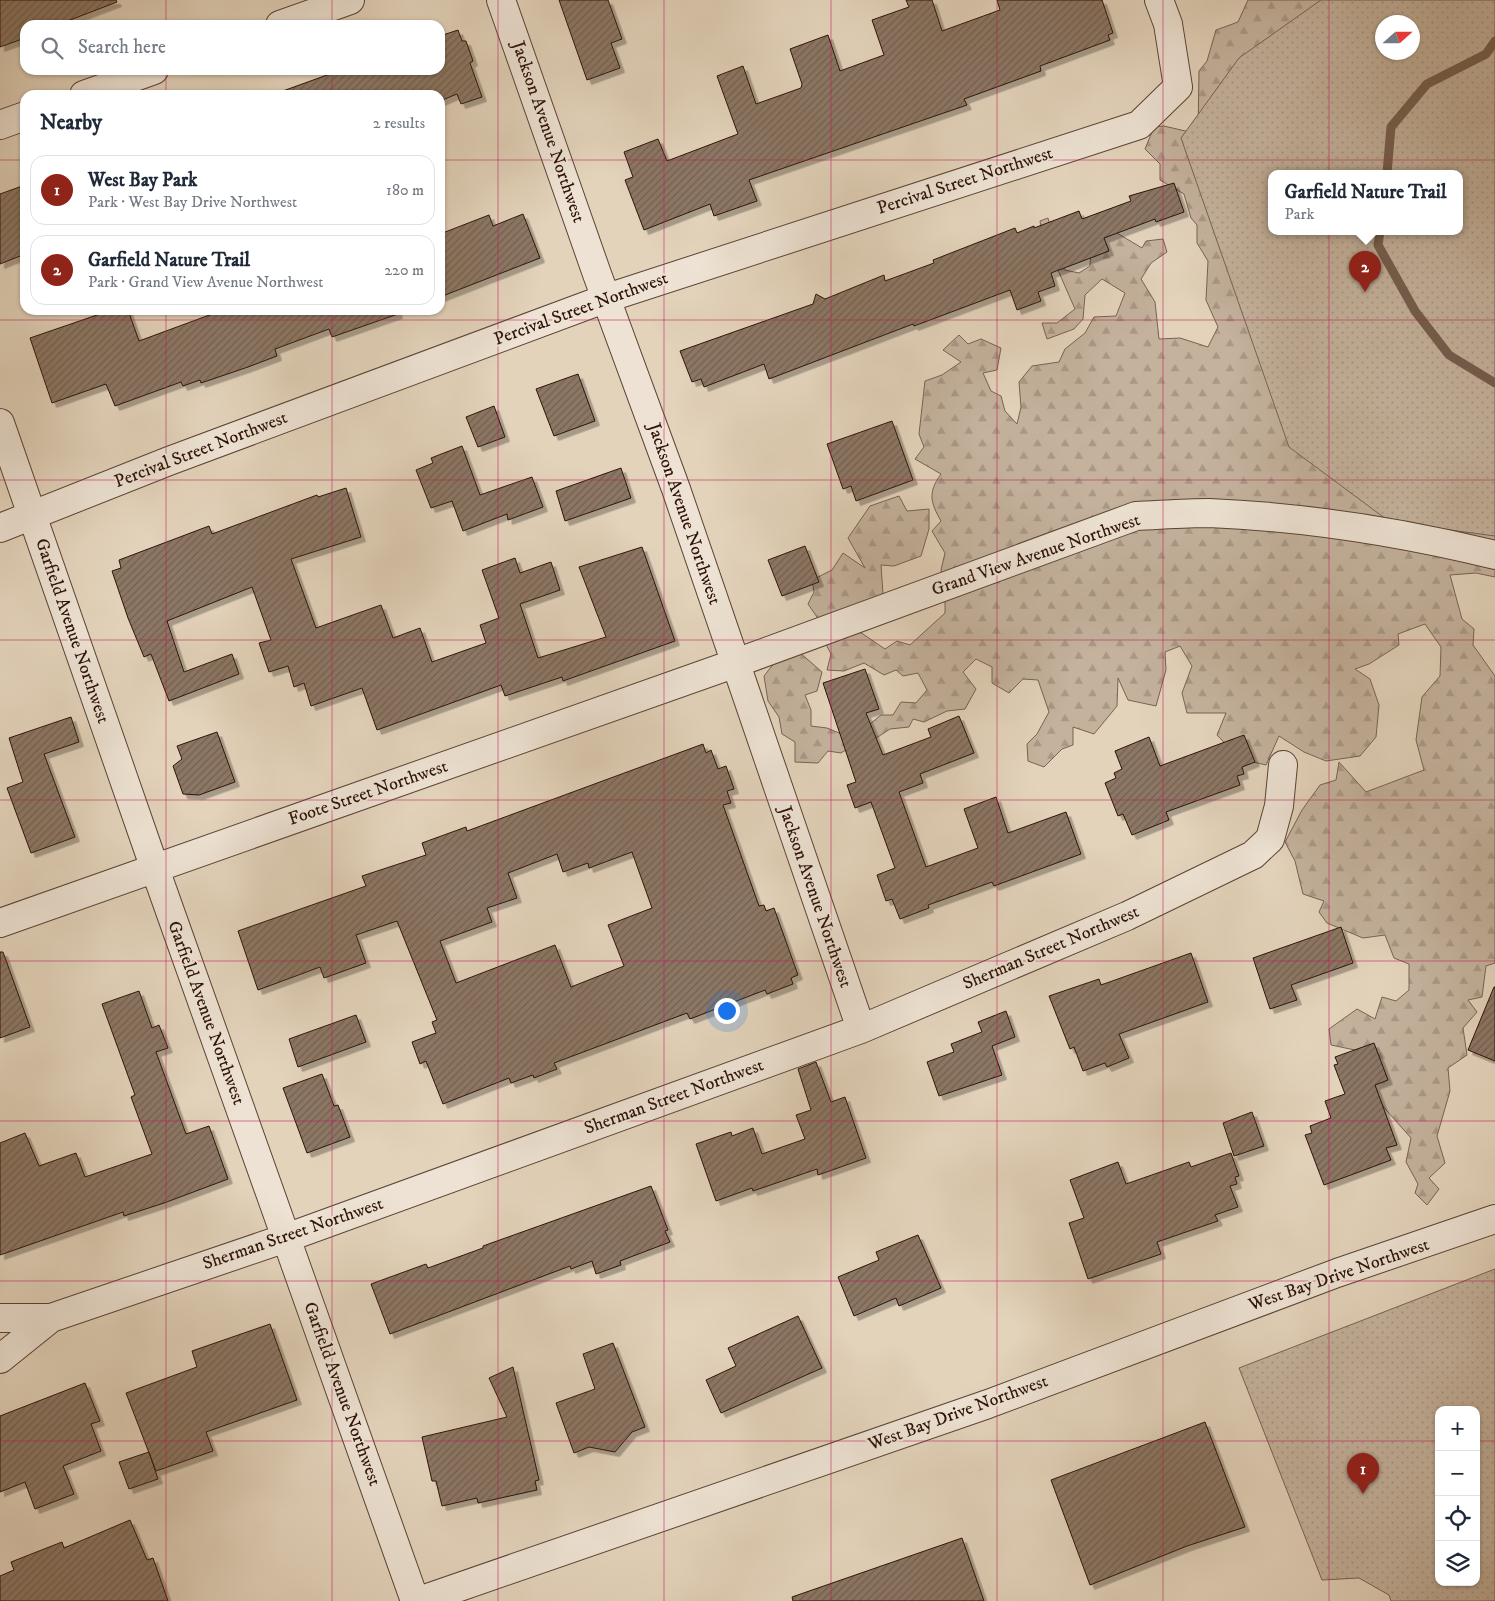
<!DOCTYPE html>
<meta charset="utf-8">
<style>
:root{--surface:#fff;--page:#f2f2f3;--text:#1f2937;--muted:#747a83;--line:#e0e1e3;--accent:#8f2418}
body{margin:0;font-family:"IM FELL DW Pica",serif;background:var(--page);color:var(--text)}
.controls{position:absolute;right:15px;bottom:15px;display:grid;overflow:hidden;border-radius:10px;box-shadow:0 1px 4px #0004}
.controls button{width:45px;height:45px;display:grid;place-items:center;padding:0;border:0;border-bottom:1px solid var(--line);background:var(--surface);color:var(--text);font:25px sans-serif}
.compass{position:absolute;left:1375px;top:15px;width:45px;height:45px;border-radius:50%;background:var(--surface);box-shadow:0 1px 4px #0004;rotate:69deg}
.you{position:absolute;left:726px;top:1010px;width:18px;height:18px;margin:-12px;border:4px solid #fff;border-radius:50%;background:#1a73e8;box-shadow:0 0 0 8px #1a73e833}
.badge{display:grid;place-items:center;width:32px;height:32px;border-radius:50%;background:var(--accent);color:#fff;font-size:16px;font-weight:700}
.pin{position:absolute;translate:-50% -41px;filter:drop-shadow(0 1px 2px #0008)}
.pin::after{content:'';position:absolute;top:26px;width:18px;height:15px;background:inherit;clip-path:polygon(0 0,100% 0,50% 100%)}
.popup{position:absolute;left:1268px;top:170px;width:195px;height:65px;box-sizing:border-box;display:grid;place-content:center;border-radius:10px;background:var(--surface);filter:drop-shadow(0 1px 4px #0005);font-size:16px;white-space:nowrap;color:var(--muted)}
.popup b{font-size:19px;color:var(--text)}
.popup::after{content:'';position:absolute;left:50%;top:100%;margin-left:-10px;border:10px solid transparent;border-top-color:var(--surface)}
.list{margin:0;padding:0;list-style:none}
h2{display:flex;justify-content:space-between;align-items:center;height:65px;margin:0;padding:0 20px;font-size:21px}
h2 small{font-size:16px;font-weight:400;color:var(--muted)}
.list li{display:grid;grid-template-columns:32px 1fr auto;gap:15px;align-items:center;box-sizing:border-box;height:70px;margin:0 10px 10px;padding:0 10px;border:1px solid var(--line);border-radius:15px}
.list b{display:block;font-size:19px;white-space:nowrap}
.list p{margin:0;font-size:16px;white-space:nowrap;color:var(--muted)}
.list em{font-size:16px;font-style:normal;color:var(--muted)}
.icon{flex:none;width:28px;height:28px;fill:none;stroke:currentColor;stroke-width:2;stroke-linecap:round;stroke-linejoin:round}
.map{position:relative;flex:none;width:1495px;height:1601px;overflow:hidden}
.search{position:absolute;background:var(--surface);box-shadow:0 1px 4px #0004;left:20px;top:20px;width:425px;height:55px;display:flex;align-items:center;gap:12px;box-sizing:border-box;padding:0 18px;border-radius:15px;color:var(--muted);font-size:19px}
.panel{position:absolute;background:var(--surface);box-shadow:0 1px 4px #0004;left:20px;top:90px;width:425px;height:225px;border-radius:15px}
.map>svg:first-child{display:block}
</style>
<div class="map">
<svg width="1495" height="1601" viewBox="0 0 1495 1601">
<defs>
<pattern id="forest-firs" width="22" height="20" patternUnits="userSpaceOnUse" patternTransform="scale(1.25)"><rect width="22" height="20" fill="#c4b29d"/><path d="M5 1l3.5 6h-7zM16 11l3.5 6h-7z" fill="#a99886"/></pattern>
<pattern id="park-dots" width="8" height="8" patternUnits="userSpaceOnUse" patternTransform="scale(1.25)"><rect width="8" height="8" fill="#c4b29d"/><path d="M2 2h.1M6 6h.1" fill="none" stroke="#a99886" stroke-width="1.8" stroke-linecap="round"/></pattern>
<pattern id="building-hatch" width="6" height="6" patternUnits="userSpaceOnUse" patternTransform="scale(1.25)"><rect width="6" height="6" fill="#8c7765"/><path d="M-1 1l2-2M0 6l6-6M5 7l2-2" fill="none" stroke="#736051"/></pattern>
<filter id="shadow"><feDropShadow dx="4.5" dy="4.5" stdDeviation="0" flood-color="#0004"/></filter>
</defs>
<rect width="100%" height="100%" fill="#e3d3bb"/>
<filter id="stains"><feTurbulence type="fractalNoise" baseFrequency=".004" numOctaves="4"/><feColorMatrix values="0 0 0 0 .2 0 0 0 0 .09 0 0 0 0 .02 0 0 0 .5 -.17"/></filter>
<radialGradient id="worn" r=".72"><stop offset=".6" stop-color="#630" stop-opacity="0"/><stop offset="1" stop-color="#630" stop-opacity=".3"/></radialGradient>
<path fill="url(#forest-firs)" stroke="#796252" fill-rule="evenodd" d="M 1248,0 L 1495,0 L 1495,577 L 1476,573 L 1450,575 L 1462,619 L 1474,629 L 1473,645 L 1495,676 L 1495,963 L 1486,966 L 1482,997 L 1468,1000 L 1477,1012 L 1463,1028 L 1467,1055 L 1448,1068 L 1450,1091 L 1437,1136 L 1445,1163 L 1429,1178 L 1439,1189 L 1427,1205 L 1415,1193 L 1418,1184 L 1406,1162 L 1411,1138 L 1371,1093 L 1355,1050 L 1331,1045 L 1329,1029 L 1357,1009 L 1375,1019 L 1382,997 L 1396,1001 L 1409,990 L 1409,964 L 1394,958 L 1385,935 L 1363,938 L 1327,923 L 1319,912 L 1324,901 L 1303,894 L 1295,861 L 1285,842 L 1302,810 L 1320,785 L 1336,780 L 1339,762 L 1366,792 L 1424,770 L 1416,740 L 1422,697 L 1440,676 L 1441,647 L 1425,624 L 1398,634 L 1399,645 L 1369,664 L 1355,669 L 1370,679 L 1379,705 L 1376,737 L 1360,756 L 1326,761 L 1304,752 L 1279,736 L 1266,765 L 1240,759 L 1217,735 L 1226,713 L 1187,713 L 1182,693 L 1192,666 L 1180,646 L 1165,652 L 1166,670 L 1156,706 L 1128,700 L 1118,678 L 1117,706 L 1094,734 L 1073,727 L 1073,745 L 1062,749 L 1044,767 L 1028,761 L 1027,744 L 1037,734 L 1049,712 L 1038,680 L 1023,679 L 1009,693 L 992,683 L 992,667 L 976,659 L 963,672 L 976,689 L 965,709 L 947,711 L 924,722 L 913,719 L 909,727 L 890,729 L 867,744 L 855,744 L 841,753 L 828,751 L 818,763 L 795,762 L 795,742 L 782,734 L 779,717 L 768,701 L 764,676 L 775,662 L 799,652 L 822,672 L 817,691 L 805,695 L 811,710 L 811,726 L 827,728 L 844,735 L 865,728 L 881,715 L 893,715 L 901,702 L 916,703 L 927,690 L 918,673 L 903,676 L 896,670 L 884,675 L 864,663 L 844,671 L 827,670 L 831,654 L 816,625 L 817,617 L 808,604 L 814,592 L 812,580 L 832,570 L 843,553 L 865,568 L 848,538 L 870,506 L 899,496 L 907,511 L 929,509 L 929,529 L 921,556 L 894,566 L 881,565 L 883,594 L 857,630 L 885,649 L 897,641 L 910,645 L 945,613 L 945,590 L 941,570 L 945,553 L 932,531 L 941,521 C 930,502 928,492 941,474 L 915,459 L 924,447 L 919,434 L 925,381 L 942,375 L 961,362 L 943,350 L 959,335 L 968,344 L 981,339 L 1001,348 L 997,370 L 983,373 L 991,391 L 1001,396 L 1005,411 L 1017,424 L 1021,407 L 1019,382 L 1032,366 L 1059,362 L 1065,349 L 1085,333 L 1094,317 L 1116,316 L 1125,293 L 1102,279 L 1085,295 L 1083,319 L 1074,329 L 1047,339 L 1042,323 L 1057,323 L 1075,309 L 1042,234 L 1040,221 L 1048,218 L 1056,248 L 1065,270 L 1079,273 L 1090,266 L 1091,249 L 1112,230 L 1142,248 L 1146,241 L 1163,239 L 1167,252 L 1151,263 L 1141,279 L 1155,302 L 1159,339 L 1180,338 L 1208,347 L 1218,327 L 1206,300 L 1208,261 L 1197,243 L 1197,225 L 1191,218 L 1184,194 L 1160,180 L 1160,164 L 1145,149 L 1154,127 L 1164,126 L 1198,134 L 1199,71 L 1207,61 L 1216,30 L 1238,22 ZM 1382,22 L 1412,22 L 1412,52 L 1382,52 ZM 1271,173 L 1459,173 L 1459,231 L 1271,231 Z"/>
<path fill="url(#park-dots)" stroke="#796252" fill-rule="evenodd" d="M 1321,0 L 1495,0 L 1495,536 L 1390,522 L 1289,447 L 1181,138 L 1239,58 ZM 1382,22 L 1412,22 L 1412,52 L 1382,52 ZM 1271,173 L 1459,173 L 1459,231 L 1271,231 Z
M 1495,1269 L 1495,1601 L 1391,1601 L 1389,1595 L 1359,1578 L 1322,1580 L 1239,1368 ZM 1439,1410 L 1476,1410 L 1476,1582 L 1439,1582 Z"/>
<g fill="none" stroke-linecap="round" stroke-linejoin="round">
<path stroke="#755f4f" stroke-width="9" d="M 1387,173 L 1391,127 L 1427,84 L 1486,54 L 1495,41
M 1380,231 L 1378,245 L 1415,311 L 1449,355 L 1495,383"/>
</g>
<path fill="url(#building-hatch)" stroke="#2e1308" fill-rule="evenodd" filter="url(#shadow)" d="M 0,0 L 116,0 L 117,2 L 57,25 L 25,25 L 25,38 L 0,47 Z
M 559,0 L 608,0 L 622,39 L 611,43 L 620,68 L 587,80 Z
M 906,0 L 932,0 L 942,31 L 1000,10 L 997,0 L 1102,0 L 1113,33 L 1108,35 L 1110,40 L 1040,66 L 1041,71 L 964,99 L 967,105 L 749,180 L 757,201 L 714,216 L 710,204 L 644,230 L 625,180 L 633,177 L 624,152 L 658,139 L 667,161 L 738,134 L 717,76 L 743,66 L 756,104 L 801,88 L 802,84 L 790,49 L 828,35 L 840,71 L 884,55 L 872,20 L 909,7 Z
M 458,30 L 462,41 L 466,41 L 473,61 L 470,63 L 482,97 L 461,104 L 457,94 L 440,101 L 440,95 L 280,95 L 280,92 L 341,70 L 440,70 L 440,36 Z
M 1174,183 L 1184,212 L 1156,222 L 1155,219 L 1104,238 L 1109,251 L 1051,273 L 1055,286 L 1038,292 L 1041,301 L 1017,310 L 1010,290 L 914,326 L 913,324 L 769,379 L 764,364 L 704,387 L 701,379 L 692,382 L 680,351 L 813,304 L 816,294 L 825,299 L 884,275 L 885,281 L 934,263 L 933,260 L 1015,228 L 1017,233 L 1034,226 L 1034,228 L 1079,211 L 1082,219 L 1131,201 L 1129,196 Z
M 25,185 L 25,254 L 0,264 L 0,194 Z
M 523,214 L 540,258 L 440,297 L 440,234 L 489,215 L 493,226 Z
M 95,310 L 128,310 L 139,341 L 223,310 L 397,310 L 398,314 L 332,337 L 329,329 L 275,349 L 277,356 L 248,367 L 201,383 L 200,380 L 183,386 L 181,382 L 115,406 L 106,384 L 52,403 L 30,338 L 97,315 Z
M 578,374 L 595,421 L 554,436 L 536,389 Z
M 494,406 L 505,437 L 478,447 L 466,417 Z
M 892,421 L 913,480 L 856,501 L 851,486 L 843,489 L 827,444 Z
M 462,446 L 480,495 L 532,477 L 543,507 L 508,520 L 507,514 L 463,531 L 452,501 L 431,508 L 416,470 L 433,463 L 431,458 Z
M 621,468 L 631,498 L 565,521 L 556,491 Z
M 346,488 L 361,537 L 291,559 L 316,628 L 381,605 L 393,638 L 420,628 L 432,662 L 486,643 L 480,625 L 499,618 L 482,570 L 515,558 L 520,573 L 551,562 L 560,590 L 520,604 L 538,658 L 606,637 L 579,567 L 642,547 L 675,641 L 563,681 L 562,677 L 505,696 L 501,685 L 377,730 L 362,688 L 311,706 L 304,683 L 294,687 L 288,666 L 269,672 L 259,643 L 271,640 L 252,587 L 167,621 L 184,672 L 232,654 L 239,674 L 169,701 L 151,654 L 144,657 L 128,618 L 112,571 L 121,568 L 119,560 L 209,526 L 212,534 L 317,495 L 318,497 Z
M 805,546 L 819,582 L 782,596 L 768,560 Z
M 865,669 L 879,709 L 866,713 L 883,755 L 931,737 L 928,729 L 959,716 L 974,753 L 920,774 L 923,783 L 899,792 L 926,867 L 978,848 L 964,809 L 996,797 L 1008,833 L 1066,812 L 1081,854 L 994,886 L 992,882 L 928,905 L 929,908 L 900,919 L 892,899 L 886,901 L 877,875 L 895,868 L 871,802 L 855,808 L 847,785 L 856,782 L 823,683 Z
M 71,717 L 79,742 L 44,754 L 75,837 L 31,853 L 7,788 L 23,782 L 9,738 Z
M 217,732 L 235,782 L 199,795 L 183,794 L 173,766 L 182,759 L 177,746 Z
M 1244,735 L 1255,762 L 1242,767 L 1244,774 L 1237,776 L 1240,785 L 1166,812 L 1169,820 L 1132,835 L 1123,814 L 1118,816 L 1105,783 L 1116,778 L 1114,773 L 1122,769 L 1115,751 L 1149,737 L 1160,766 Z
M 703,744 L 706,753 L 711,750 L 718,769 L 726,766 L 734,789 L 727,791 L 731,803 L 723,805 L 759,906 L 764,905 L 766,911 L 774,908 L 798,975 L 791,978 L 793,984 L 767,994 L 765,990 L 690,1019 L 687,1013 L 554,1063 L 557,1069 L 534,1078 L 533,1075 L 511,1083 L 509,1078 L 443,1104 L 426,1061 L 420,1064 L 412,1042 L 436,1033 L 432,1022 L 437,1020 L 397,921 L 356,935 L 366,963 L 324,978 L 320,967 L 258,990 L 238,931 L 366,886 L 362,876 L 426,855 L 422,843 L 466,827 L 467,831 ZM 632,852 L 652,908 L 608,925 L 624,966 L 571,987 L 555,945 L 456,983 L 440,941 L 492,922 L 487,908 L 517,898 L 508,873 L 557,854 L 563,872 L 588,863 L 589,868 Z
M 1341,927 L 1353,963 L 1291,985 L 1297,1000 L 1270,1009 L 1253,958 Z
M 0,952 L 3,952 L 30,1027 L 0,1038 Z
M 1191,953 L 1208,1002 L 1119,1034 L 1129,1058 L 1107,1067 L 1105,1063 L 1083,1071 L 1074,1047 L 1070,1049 L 1049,996 L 1099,979 L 1101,985 Z
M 1494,987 L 1495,987 L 1495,1061 L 1468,1050 Z
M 139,991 L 152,1028 L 159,1025 L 168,1048 L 156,1052 L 186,1134 L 209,1126 L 228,1179 L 164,1203 L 124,1216 L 123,1212 L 0,1255 L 0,1143 L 25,1133 L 39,1166 L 76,1153 L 85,1177 L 152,1154 L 131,1097 L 135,1095 L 102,1004 Z
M 1006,1011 L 1015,1037 L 992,1046 L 1002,1075 L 939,1096 L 927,1062 L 954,1052 L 951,1044 L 982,1032 L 978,1022 Z
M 356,1015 L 366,1042 L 298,1067 L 289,1039 Z
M 1374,1043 L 1388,1080 L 1375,1085 L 1397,1145 L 1386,1148 L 1391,1160 L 1324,1185 L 1305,1135 L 1312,1133 L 1310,1126 L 1331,1118 L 1325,1101 L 1345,1094 L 1334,1065 L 1338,1064 L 1335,1057 Z
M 816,1062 L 831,1102 L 845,1097 L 866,1158 L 818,1175 L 817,1169 L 753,1191 L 752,1188 L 716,1201 L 696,1144 L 731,1132 L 732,1136 L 753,1128 L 762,1154 L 805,1139 L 796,1115 L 811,1110 L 798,1069 Z
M 322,1074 L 334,1106 L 338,1105 L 350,1137 L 307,1153 L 283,1088 Z
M 1252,1112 L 1264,1146 L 1234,1156 L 1223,1123 Z
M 1231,1153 L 1239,1176 L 1235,1177 L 1237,1184 L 1230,1186 L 1238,1207 L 1215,1215 L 1218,1221 L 1157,1242 L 1161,1254 L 1088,1279 L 1069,1223 L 1084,1218 L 1070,1180 L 1118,1162 L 1126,1184 L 1189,1162 L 1191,1167 Z
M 651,1186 L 668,1230 L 665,1231 L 670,1242 L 620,1261 L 621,1265 L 596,1274 L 592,1261 L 571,1269 L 570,1266 L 390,1334 L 371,1284 L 426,1264 L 428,1268 L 483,1248 L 483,1246 Z
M 918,1235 L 941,1288 L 899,1306 L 896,1298 L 854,1316 L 838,1277 L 879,1260 L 876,1252 Z
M 798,1316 L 822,1368 L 721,1413 L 706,1380 L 736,1366 L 728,1348 Z
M 270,1324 L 297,1400 L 206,1432 L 213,1451 L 156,1471 L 126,1393 L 197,1367 L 192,1351 Z
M 613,1343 L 645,1427 L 632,1432 L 615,1452 L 589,1447 L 574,1453 L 556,1403 L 595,1389 L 583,1354 Z
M 513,1367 L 539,1480 L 535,1481 L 537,1490 L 478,1503 L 477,1498 L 442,1506 L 436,1481 L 432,1481 L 422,1437 L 507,1417 L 489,1378 Z
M 85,1383 L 100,1421 L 91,1424 L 101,1451 L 63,1466 L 74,1494 L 35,1509 L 25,1482 L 0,1492 L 0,1416 Z
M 1205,1422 L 1245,1527 L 1187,1546 L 1090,1585 L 1051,1480 Z
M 149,1452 L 158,1479 L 129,1489 L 119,1462 Z
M 130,1520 L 147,1560 L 153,1558 L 168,1601 L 0,1601 L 0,1576 L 14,1570 L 11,1562 L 62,1542 L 64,1548 Z
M 962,1538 L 984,1601 L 793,1601 L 792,1597 Z"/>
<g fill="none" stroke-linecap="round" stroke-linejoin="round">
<defs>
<path id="minor" d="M 501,0 L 597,274 L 676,489 L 861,1029
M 280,25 L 350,0
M 84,95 L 154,70
M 0,125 L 25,116
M 0,423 L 155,869 L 415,1601
M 0,528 L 169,461 L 607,298 L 1139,125 L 1178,87 L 1168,24 L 1159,0
M 0,923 L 736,663 L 1136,516 C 1160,515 1185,513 1209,513 C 1305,517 1401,532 1495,555
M 0,1318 L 51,1318
M 0,1359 L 51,1318 L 286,1238 L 861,1029 L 1127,916 L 1253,855 L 1270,839 L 1279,806 L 1283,765
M 419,1601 L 988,1404 L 1337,1273 L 1495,1219"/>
</defs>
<use href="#minor" stroke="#5b4335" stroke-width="30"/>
<use href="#minor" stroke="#ede2d3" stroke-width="28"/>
</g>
<path fill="none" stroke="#c2185b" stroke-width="1" stroke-opacity="0.55" d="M 166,0 L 166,25M 332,0 L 332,25M 498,0 L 498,1601M 664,0 L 664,1601M 831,0 L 831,1601M 997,0 L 997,1601M 1163,0 L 1163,1601M 1329,0 L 1329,1601M 166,70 L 166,95M 332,70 L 332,95M 0,160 L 25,160M 440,160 L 1495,160M 166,310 L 166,1601M 332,310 L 332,1601M 0,320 L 1495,320M 0,480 L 1495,480M 0,640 L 1495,640M 0,800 L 1495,800M 0,961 L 1495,961M 0,1121 L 1495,1121M 0,1281 L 1495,1281M 0,1441 L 1439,1441M 1476,1441 L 1495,1441"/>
<g text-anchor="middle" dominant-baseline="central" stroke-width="4" stroke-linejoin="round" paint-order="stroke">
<g font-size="18" fill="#2e1308" stroke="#ede2d3">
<text transform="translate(548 132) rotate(71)">Jackson Avenue Northwest</text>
<text transform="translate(965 181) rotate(-18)">Percival Street Northwest</text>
<text transform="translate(581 309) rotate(-20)">Percival Street Northwest</text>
<text transform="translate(201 450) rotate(-21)">Percival Street Northwest</text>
<text transform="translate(684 514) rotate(71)">Jackson Avenue Northwest</text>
<text transform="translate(1036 555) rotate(-19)">Grand View Avenue Northwest</text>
<text transform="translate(72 631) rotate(71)">Garfield Avenue Northwest</text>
<text transform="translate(368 793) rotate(-19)">Foote Street Northwest</text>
<text transform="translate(815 897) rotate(71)">Jackson Avenue Northwest</text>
<text transform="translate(1051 948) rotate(-23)">Sherman Street Northwest</text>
<text transform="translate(206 1013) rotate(70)">Garfield Avenue Northwest</text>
<text transform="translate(674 1097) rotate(-20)">Sherman Street Northwest</text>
<text transform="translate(293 1234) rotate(-19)">Sherman Street Northwest</text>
<text transform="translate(1339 1275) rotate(-19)">West Bay Drive Northwest</text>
<text transform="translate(342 1394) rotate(70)">Garfield Avenue Northwest</text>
<text transform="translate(958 1413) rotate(-20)">West Bay Drive Northwest</text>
</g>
</g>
<rect width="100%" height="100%" filter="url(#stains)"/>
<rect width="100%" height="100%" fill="url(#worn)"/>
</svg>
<div class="controls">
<button>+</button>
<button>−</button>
<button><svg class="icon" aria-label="locate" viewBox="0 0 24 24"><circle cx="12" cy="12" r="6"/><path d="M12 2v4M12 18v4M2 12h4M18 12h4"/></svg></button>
<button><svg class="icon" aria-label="layers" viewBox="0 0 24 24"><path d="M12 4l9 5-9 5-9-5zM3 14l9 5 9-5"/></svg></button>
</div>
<svg class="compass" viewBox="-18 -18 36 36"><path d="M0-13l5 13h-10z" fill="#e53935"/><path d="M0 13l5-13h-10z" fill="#747a83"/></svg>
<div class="you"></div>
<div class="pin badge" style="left:1363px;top:1494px">1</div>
<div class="pin badge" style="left:1365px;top:292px">2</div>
<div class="popup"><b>Garfield Nature Trail</b>Park</div>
<div class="search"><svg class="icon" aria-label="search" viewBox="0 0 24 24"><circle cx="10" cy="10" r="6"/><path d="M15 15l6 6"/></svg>Search here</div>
<section class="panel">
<h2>Nearby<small>2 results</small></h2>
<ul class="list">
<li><span class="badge">1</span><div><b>West Bay Park</b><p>Park · West Bay Drive Northwest</p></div><em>180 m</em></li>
<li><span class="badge">2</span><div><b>Garfield Nature Trail</b><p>Park · Grand View Avenue Northwest</p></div><em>220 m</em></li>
</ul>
</section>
</div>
